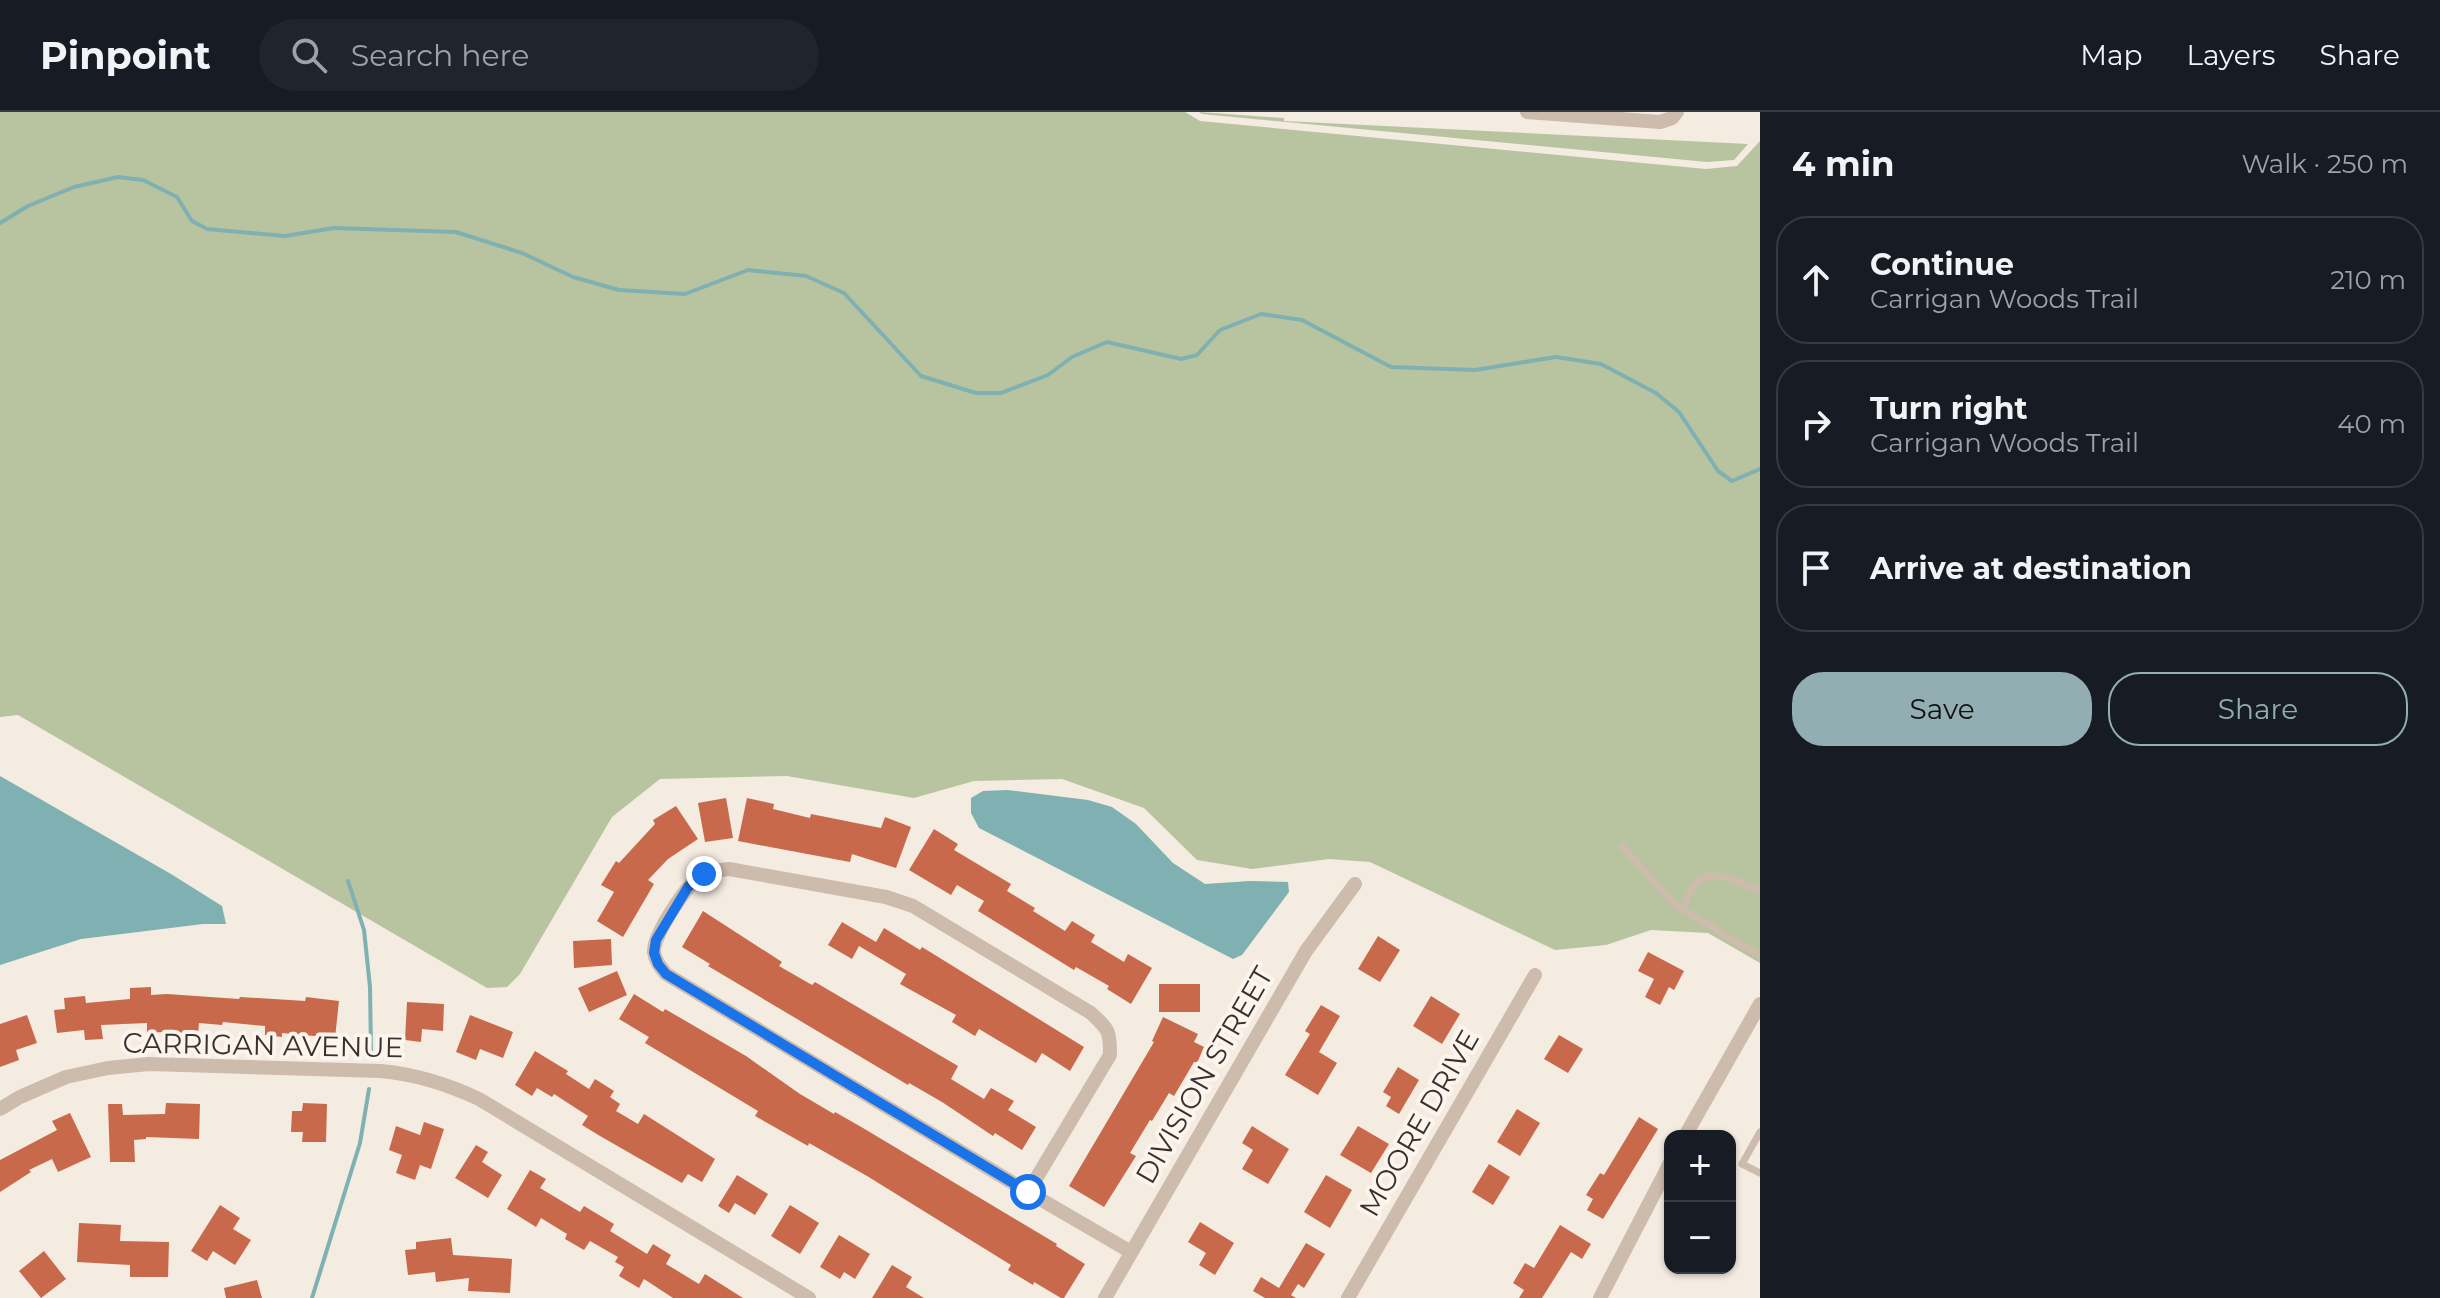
<!DOCTYPE html>
<meta charset="utf-8">
<style>
:root{--surface:#171b24;--page:#20242c;--text:#f1f3f6;--muted:#9ea1a6;--line:#363941;--accent:#92aeb2}
body{margin:0;font-family:Montserrat,sans-serif;background:var(--page);color:var(--text)}
.controls{position:absolute;right:24px;bottom:24px;display:grid;overflow:hidden;border-radius:16px;box-shadow:0 2px 6px #0004}
.controls button{width:72px;height:72px;display:grid;place-items:center;padding:0;border:0;border-bottom:2px solid var(--line);background:var(--surface);color:var(--text);font:40px sans-serif}
.stop{position:absolute;width:24px;height:24px;margin:-18px;border:6px solid #1a73e8;border-radius:50%;background:#fff}
.stop.end{background:#1a73e8;border-color:#fff;box-shadow:0 2px 8px #0008}
.list{margin:0;padding:0;list-style:none}
h2{display:flex;justify-content:space-between;align-items:center;height:104px;margin:0;padding:0 32px;font-size:34px}
h2 small{font-size:26px;font-weight:400;color:var(--muted)}
.list li{display:grid;grid-template-columns:52px 1fr auto;gap:24px;align-items:center;box-sizing:border-box;height:128px;margin:0 16px 16px;padding:0 16px;border:2px solid var(--line);border-radius:32px}
.list b{display:block;font-size:30px;white-space:nowrap}
.list p{margin:0;font-size:26px;white-space:nowrap;color:var(--muted)}
.list em{font-size:26px;font-style:normal;color:var(--muted)}
.actions{display:flex;gap:16px;padding:24px 32px}
.actions a{flex:1;padding:18px 0;border:2px solid var(--accent);border-radius:32px;text-align:center;font-size:28px;color:var(--accent)}
.actions .main{background:var(--accent);color:#111}
.icon{flex:none;width:44px;height:44px;fill:none;stroke:currentColor;stroke-width:2;stroke-linecap:round;stroke-linejoin:round}
.map{position:relative;flex:none;width:1760px;height:1186px;overflow:hidden}
header{display:flex;align-items:center;gap:48px;box-sizing:border-box;height:112px;padding:0 40px;background:var(--surface);border-bottom:2px solid var(--line)}
header strong{font-size:38px}
nav{display:flex;gap:44px;margin-inline-start:auto;font-size:28px}
.search{width:560px;height:72px;background:var(--page);display:flex;align-items:center;gap:20px;box-sizing:border-box;padding:0 28px;border-radius:44px;color:var(--muted);font-size:30px}
main{display:flex}
aside{flex:1;background:var(--surface)}
.map>svg:first-child{display:block}
</style>
<header>
<strong>Pinpoint</strong>
<div class="search"><svg class="icon" aria-label="search" viewBox="0 0 24 24"><circle cx="10" cy="10" r="6"/><path d="M15 15l6 6"/></svg>Search here</div>
<nav><a>Map</a><a>Layers</a><a>Share</a></nav>
</header>
<main>
<div class="map">
<svg width="1760" height="1186" viewBox="0 0 1760 1186">
<rect width="100%" height="100%" fill="#f4ebe1"/>
<path fill="#b8c4a0" d="M 0,0 L 1185,0 L 1200,9 L 1706,57 L 1737,54 L 1760,29 L 1760,851 L 1708,821 L 1651,818 L 1606,833 L 1555,838 L 1370,750 L 1329,747 L 1252,757 L 1197,748 L 1144,696 L 1062,667 L 974,669 L 914,686 L 787,664 L 660,667 L 612,705 L 520,862 L 507,875 L 487,876 L 18,603 L 0,605 Z
M 1199,0 L 1284,6 L 1284,9 L 1748,32 L 1734,48 L 1707,50 L 1202,2 Z"/>
<path fill="#7fb0b2" d="M 0,664 L 171,762 L 222,794 L 226,812 L 203,812 L 81,827 L 0,853 Z
M 1007,678 L 1088,688 L 1112,695 L 1136,712 L 1173,751 L 1205,772 L 1250,769 L 1288,770 L 1289,780 L 1242,843 L 1233,847 L 979,716 L 971,701 L 971,686 L 983,679 Z"/>
<g fill="none" stroke-linecap="round" stroke-linejoin="round">
<path stroke="#7fb0b2" stroke-width="4" d="M 0,111 L 28,94 L 74,75 L 118,65 L 143,68 L 177,85 L 192,109 L 207,117 L 285,124 L 334,116 L 456,120 L 522,141 L 573,165 L 619,178 L 685,182 L 748,158 L 806,164 L 844,181 L 921,264 L 976,281 L 1001,281 L 1048,263 L 1072,245 L 1107,230 L 1181,247 L 1197,243 L 1220,218 L 1261,202 L 1302,208 L 1391,255 L 1475,258 L 1556,245 L 1601,252 L 1656,281 L 1679,300 L 1718,359 L 1732,369 L 1760,357
M 348,769 L 364,818 L 370,875 L 371,940
M 312,1186 L 360,1031 L 369,977"/>
</g>
<path fill="#c8694b" d="M 726,686 L 733,726 L 705,730 L 698,691 Z
M 747,686 L 774,692 L 773,697 L 810,706 L 811,702 L 881,716 L 885,705 L 911,715 L 896,756 L 852,742 L 850,750 L 738,729 Z
M 676,694 L 698,727 L 668,747 L 648,768 L 654,772 L 623,825 L 597,809 L 614,780 L 601,773 L 616,749 L 619,751 L 655,712 L 653,708 Z
M 934,717 L 958,732 L 954,738 L 1011,772 L 1007,779 L 1035,796 L 1033,799 L 1065,819 L 1072,809 L 1095,823 L 1091,830 L 1124,850 L 1128,842 L 1152,856 L 1131,892 L 1107,877 L 1109,874 L 1076,855 L 1074,858 L 978,799 L 984,789 L 957,773 L 951,783 L 909,758 Z
M 703,799 L 782,850 L 779,854 L 812,873 L 815,870 L 958,954 L 951,967 L 984,987 L 991,976 L 1014,989 L 1008,998 L 1036,1015 L 1022,1038 L 995,1021 L 993,1024 L 942,990 L 909,971 L 908,973 L 708,854 L 710,852 L 682,835 Z
M 842,810 L 876,830 L 884,816 L 920,838 L 922,835 L 1084,935 L 1070,959 L 1042,941 L 1036,951 L 979,917 L 975,924 L 952,910 L 956,903 L 900,872 L 906,862 L 859,834 L 852,847 L 828,833 Z
M 1378,824 L 1400,838 L 1380,870 L 1358,857 Z
M 611,827 L 612,853 L 574,856 L 573,829 Z
M 1648,840 L 1684,859 L 1674,878 L 1669,875 L 1660,893 L 1645,885 L 1654,867 L 1638,859 Z
M 617,859 L 627,883 L 589,900 L 578,876 Z
M 1159,872 L 1200,872 L 1200,900 L 1159,900 Z
M 151,875 L 151,883 L 167,882 L 239,887 L 240,885 L 305,889 L 306,885 L 339,889 L 335,926 L 282,921 L 282,925 L 265,923 L 265,914 L 223,910 L 222,913 L 199,911 L 198,923 L 178,922 L 178,919 L 147,921 L 147,911 L 101,913 L 103,927 L 85,928 L 84,918 L 57,921 L 54,898 L 65,897 L 64,886 L 85,884 L 86,891 L 130,887 L 130,876 Z
M 634,882 L 663,900 L 665,897 L 746,944 L 800,982 L 834,1002 L 835,1000 L 863,1016 L 1057,1132 L 1056,1134 L 1085,1152 L 1064,1186 L 1061,1186 L 1034,1170 L 1033,1173 L 1008,1158 L 1011,1153 L 867,1064 L 809,1031 L 808,1034 L 755,1004 L 758,999 L 645,931 L 649,925 L 619,907 Z
M 1431,884 L 1460,902 L 1442,932 L 1413,914 Z
M 407,890 L 444,892 L 443,919 L 422,917 L 421,930 L 405,928 Z
M 1321,893 L 1340,904 L 1319,940 L 1337,951 L 1318,983 L 1285,963 L 1310,922 L 1305,919 Z
M 27,903 L 37,931 L 16,938 L 19,948 L 0,955 L 0,912 Z
M 470,903 L 513,920 L 503,946 L 480,937 L 476,948 L 456,940 Z
M 1163,905 L 1198,922 L 1194,930 L 1204,935 L 1197,951 L 1194,950 L 1174,984 L 1169,981 L 1152,1009 L 1150,1008 L 1130,1041 L 1136,1044 L 1104,1095 L 1069,1074 L 1154,930 L 1152,929 Z
M 1559,923 L 1583,937 L 1568,961 L 1544,947 Z
M 535,939 L 568,959 L 566,962 L 589,977 L 595,967 L 614,979 L 610,985 L 620,992 L 616,999 L 638,1012 L 644,1002 L 715,1047 L 702,1070 L 688,1062 L 682,1071 L 600,1024 L 582,1013 L 588,1004 L 554,982 L 552,985 L 537,976 L 532,984 L 515,973 Z
M 1398,955 L 1419,968 L 1399,1002 L 1386,994 L 1391,985 L 1383,980 Z
M 166,991 L 200,992 L 199,1027 L 146,1025 L 146,1027 L 134,1028 L 135,1050 L 110,1050 L 108,992 L 122,992 L 123,1003 L 165,1002 Z
M 303,991 L 327,992 L 326,1030 L 302,1030 L 303,1020 L 291,1020 L 292,999 L 302,999 Z
M 1517,997 L 1540,1011 L 1520,1044 L 1497,1030 Z
M 70,1001 L 91,1045 L 58,1060 L 52,1047 L 29,1058 L 31,1060 L 0,1080 L 0,1048 L 57,1018 L 52,1009 Z
M 1639,1005 L 1658,1017 L 1603,1107 L 1587,1098 L 1593,1087 L 1586,1083 L 1600,1061 L 1604,1063 Z
M 424,1010 L 444,1017 L 431,1057 L 420,1053 L 415,1068 L 396,1061 L 402,1043 L 389,1038 L 396,1014 L 420,1023 Z
M 1252,1014 L 1289,1037 L 1268,1072 L 1242,1057 L 1253,1038 L 1242,1031 Z
M 1358,1014 L 1389,1032 L 1371,1061 L 1340,1043 Z
M 476,1033 L 488,1040 L 482,1050 L 502,1063 L 488,1086 L 455,1066 Z
M 1489,1052 L 1510,1065 L 1493,1093 L 1472,1080 Z
M 530,1058 L 546,1067 L 540,1076 L 580,1100 L 584,1094 L 614,1112 L 610,1119 L 647,1142 L 653,1132 L 671,1143 L 666,1152 L 699,1172 L 705,1162 L 743,1186 L 673,1186 L 644,1167 L 639,1176 L 619,1164 L 624,1155 L 615,1150 L 618,1145 L 590,1129 L 584,1138 L 565,1127 L 567,1122 L 541,1106 L 536,1115 L 507,1097 Z
M 737,1063 L 768,1082 L 755,1103 L 735,1091 L 729,1101 L 718,1094 Z
M 1326,1063 L 1352,1078 L 1330,1116 L 1304,1100 Z
M 220,1093 L 240,1106 L 233,1117 L 251,1128 L 235,1153 L 213,1139 L 207,1149 L 191,1139 Z
M 790,1093 L 819,1111 L 800,1142 L 771,1124 Z
M 1200,1110 L 1234,1131 L 1215,1163 L 1199,1153 L 1206,1141 L 1188,1130 Z
M 79,1111 L 121,1113 L 120,1129 L 169,1130 L 168,1165 L 130,1165 L 130,1153 L 77,1150 Z
M 1560,1113 L 1591,1132 L 1582,1147 L 1571,1140 L 1542,1186 L 1519,1186 L 1524,1178 L 1513,1171 L 1525,1151 L 1534,1156 Z
M 839,1123 L 870,1142 L 855,1167 L 844,1160 L 840,1167 L 820,1155 Z
M 451,1126 L 453,1143 L 512,1147 L 510,1181 L 468,1179 L 469,1166 L 436,1170 L 435,1160 L 408,1163 L 405,1138 L 416,1137 L 416,1130 Z
M 1306,1131 L 1325,1142 L 1304,1176 L 1298,1172 L 1291,1183 L 1296,1186 L 1265,1186 L 1253,1179 L 1261,1165 L 1279,1176 Z
M 44,1139 L 66,1167 L 41,1186 L 19,1159 Z
M 892,1153 L 912,1165 L 906,1175 L 924,1186 L 872,1186 Z
M 257,1168 L 262,1186 L 226,1186 L 224,1176 Z"/>
<g fill="none" stroke-linecap="round" stroke-linejoin="round">
<path stroke="#cdbbac" stroke-width="7" d="M 1622,734 L 1674,792 L 1760,844
M 1682,797 C 1686,789 1691,775 1698,769 C 1716,756 1743,772 1760,779
M 1760,1020 L 1742,1052 L 1760,1061"/>
<path stroke="#cdbbac" stroke-width="14" d="M 1527,0 L 1660,10 L 1672,6 L 1677,0
M 729,757 L 886,785 L 913,794 L 1091,901 C 1109,918 1110,918 1110,943 L 1028,1080 L 666,862 C 661,856 655,849 654,840 C 653,823 688,769 704,762 C 711,759 721,758 729,757 Z
M 0,997 L 20,985 L 66,965 L 108,956 L 149,952 L 380,959 C 416,962 447,972 479,987 L 809,1186
M 1685,1024 L 1760,892
M 1028,1080 L 1131,1140
M 1105,1186 L 1306,839 L 1355,772
M 1348,1186 L 1535,863
M 1600,1186 L 1670,1051"/>
</g>
<g fill="none" stroke-linecap="round" stroke-linejoin="round">
<path stroke="#1a73e8" stroke-width="10" d="M 704,762 L 688,775 L 656,828 L 654,841 L 658,852 L 666,862 L 1028,1080"/>
</g>
<g text-anchor="middle" dominant-baseline="central" stroke-width="8" stroke-linejoin="round" paint-order="stroke">
<g font-size="28" fill="#3b302b" stroke="#fbf5ee">
<text transform="translate(263 933) rotate(1)">CARRIGAN AVENUE</text>
<text transform="translate(1204 963) rotate(-60)">DIVISION STREET</text>
<text transform="translate(1419 1011) rotate(-60)">MOORE DRIVE</text>
</g>
</g>
</svg>
<div class="controls">
<button>+</button>
<button>−</button>
</div>
<div class="stop" style="left:1028px;top:1080px"></div>
<div class="stop end" style="left:704px;top:762px"></div>
</div>
<aside>
<h2>4 min<small>Walk · 250 m</small></h2>
<ul class="list">
<li><svg class="icon" aria-label="ahead" viewBox="0 0 24 24"><path d="M12 20V5M6 11l6-6 6 6"/></svg><div><b>Continue</b><p>Carrigan Woods Trail</p></div><em>210 m</em></li>
<li><svg class="icon" aria-label="right" viewBox="0 0 24 24"><path d="M7 20v-9h11M14 6l5 5-5 5"/></svg><div><b>Turn right</b><p>Carrigan Woods Trail</p></div><em>40 m</em></li>
<li><svg class="icon" aria-label="arrive" viewBox="0 0 24 24"><path d="M6 21V4h12l-3 4 3 4H6"/></svg><div><b>Arrive at destination</b></div></li>
</ul>
<div class="actions"><a class="main">Save</a><a>Share</a></div>
</aside>
</main>
